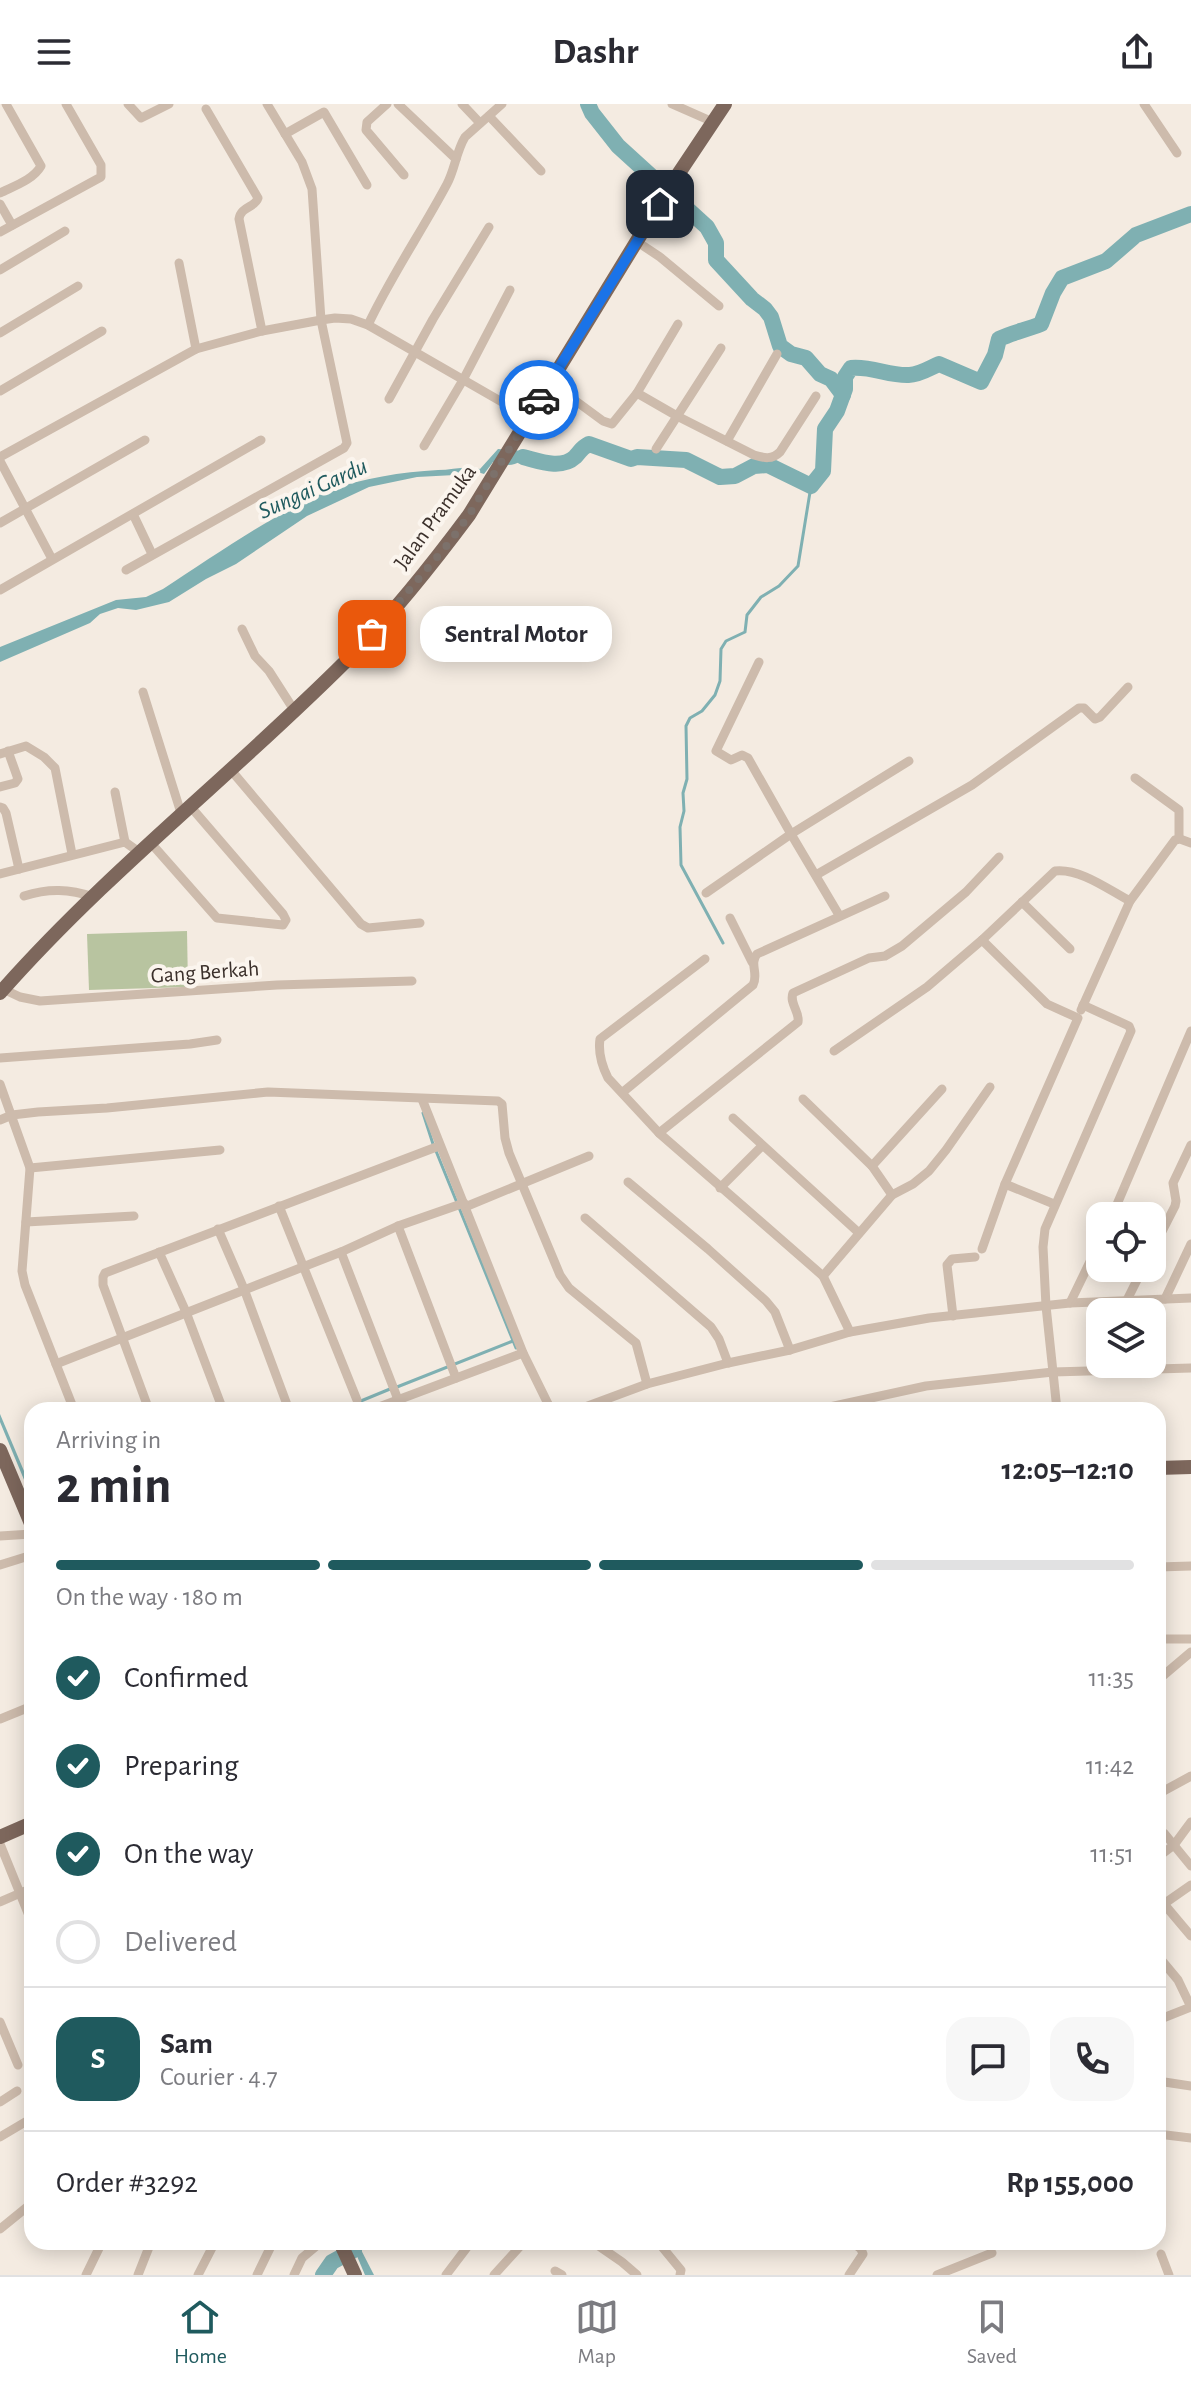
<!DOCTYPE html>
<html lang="en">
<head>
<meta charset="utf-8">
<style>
	body { margin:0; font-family:"Alegreya Sans",sans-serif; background:#f7f7f7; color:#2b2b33; height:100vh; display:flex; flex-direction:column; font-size:30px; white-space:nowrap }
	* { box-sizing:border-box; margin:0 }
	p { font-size:26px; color:#7c7c81 }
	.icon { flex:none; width:44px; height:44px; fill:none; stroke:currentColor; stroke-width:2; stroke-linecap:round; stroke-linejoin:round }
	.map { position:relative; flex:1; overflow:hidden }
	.drawer { position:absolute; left:24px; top:1298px; width:1142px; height:848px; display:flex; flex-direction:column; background:#fff; border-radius:24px; box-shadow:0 4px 20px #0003 }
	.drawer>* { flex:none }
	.buttons { position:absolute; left:1086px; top:1098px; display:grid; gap:16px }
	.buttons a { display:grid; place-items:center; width:80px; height:80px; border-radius:16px; background:#fff; box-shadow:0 4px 20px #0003; font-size:40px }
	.pin { position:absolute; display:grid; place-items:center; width:68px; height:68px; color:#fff; margin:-34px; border-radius:16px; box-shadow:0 4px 12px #0006 }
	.courier { position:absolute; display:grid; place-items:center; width:80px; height:80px; margin:-40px; border:6px solid #1a73e8; border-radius:50%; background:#fff; color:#222; box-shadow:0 2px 10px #0007 }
	.bubble { position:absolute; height:56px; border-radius:24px; background:#fff; box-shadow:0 4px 20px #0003; font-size:26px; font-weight:700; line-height:56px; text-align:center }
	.headline em { font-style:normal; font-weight:700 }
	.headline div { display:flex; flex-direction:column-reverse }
	.headline { display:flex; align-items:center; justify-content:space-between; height:136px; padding:0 32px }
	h1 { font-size:52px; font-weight:700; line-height:60px }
	.bar { display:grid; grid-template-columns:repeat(4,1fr); gap:12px 8px; align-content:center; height:96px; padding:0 32px }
	.bar i { height:10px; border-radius:6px; background:#e1e1e2 }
	.bar .selected { background:#1f5a5e }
	.bar p { grid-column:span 4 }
	.line { display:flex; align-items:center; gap:20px; padding:0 32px; border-top:2px solid #e1e1e2 }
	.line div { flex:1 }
	.round { display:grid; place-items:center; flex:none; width:84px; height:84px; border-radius:24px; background:#f7f7f7 }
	ol { padding:0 32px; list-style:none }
	li { display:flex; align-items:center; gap:24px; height:88px }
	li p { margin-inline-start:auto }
	li .icon { padding:8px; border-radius:50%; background:#1f5a5e; color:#fff; stroke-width:4 }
	li:last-child { color:#7c7c81 }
	li i { width:44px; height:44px; border:4px solid #e1e1e2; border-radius:50% }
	header { display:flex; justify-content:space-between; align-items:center; height:104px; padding:0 32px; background:#fff; font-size:36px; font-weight:700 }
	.menu { display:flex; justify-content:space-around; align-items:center; height:112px; border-top:2px solid #e1e1e2; background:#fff; font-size:22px; color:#7c7c81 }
	.menu a { display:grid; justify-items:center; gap:4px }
	.menu .selected { color:#1f5a5e }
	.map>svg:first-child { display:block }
	.green { fill:#b8c4a0 }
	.water { fill:#7fb0b2 }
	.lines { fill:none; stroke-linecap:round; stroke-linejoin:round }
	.stream { stroke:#7fb0b2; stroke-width:3 }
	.river { stroke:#7fb0b2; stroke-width:16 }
	.minor { stroke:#cdbbac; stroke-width:9 }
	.primary { stroke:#7d675c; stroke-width:14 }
	.done { stroke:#7c716b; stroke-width:8; stroke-dasharray:0 14.4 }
	.route { stroke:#1a73e8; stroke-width:10 }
	.labels { text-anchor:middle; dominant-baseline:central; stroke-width:8; stroke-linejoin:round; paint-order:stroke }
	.street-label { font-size:22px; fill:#3b302b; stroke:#fbf5ee }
	.water-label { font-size:24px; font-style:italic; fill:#1f5a5e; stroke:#fbf5ee }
</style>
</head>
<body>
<header><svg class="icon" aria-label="menu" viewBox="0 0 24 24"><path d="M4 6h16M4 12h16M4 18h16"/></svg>Dashr<svg class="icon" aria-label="share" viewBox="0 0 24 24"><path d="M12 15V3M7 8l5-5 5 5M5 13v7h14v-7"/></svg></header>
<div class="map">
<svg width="1191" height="2171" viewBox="0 0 1191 2171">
	<rect width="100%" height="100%" fill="#f4ebe1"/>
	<!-- green -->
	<polygon class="green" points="187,827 188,883 89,886 87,830"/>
	<!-- water -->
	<g class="water">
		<path d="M 498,345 L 523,347 L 544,354 L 542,363 L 521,357 C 512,363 504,361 493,358 L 484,370 L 471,366 L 455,371 L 417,373 L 369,383 L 307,412 L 236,460 L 206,475 L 169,498 L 136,506 L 118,504 L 100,510 L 90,519 L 0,558 L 0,543 L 116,496 L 146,493 L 163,485 C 214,452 273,410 328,387 C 362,374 402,368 438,366 C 452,366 467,361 480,365 Z"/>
		<polygon points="0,1310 32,1386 32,1395 0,1318"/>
		<polygon points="351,2138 357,2138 374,2171 365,2171"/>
	</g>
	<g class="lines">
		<!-- stream -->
		<g class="stream">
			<polyline points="723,839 681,761 680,723 684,707 683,689 687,675 686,622 690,614 702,607 715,591 720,577 721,545 726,537 745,528 747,511 761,493 779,482 798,462 811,382"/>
			<polyline points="423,1009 433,1040"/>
			<polyline points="436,1047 516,1244"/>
			<polyline points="397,1283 513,1237"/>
			<polyline points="339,1306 390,1285"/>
		</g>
		<!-- river -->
		<g class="river">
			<polyline points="588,0 592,9 618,42 707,123 716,139 716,156 752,195 765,205 771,213 780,242 791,250 806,254 820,270 831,275 843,291"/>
			<path d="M 523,353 C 539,357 561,366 575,353 C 581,347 581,344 589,340 L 631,355 L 637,353 L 686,356 L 720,373 L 735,372 L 754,362 L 768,361 L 811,382 L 823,367 L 825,325 L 837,307 L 845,285 L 845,273 L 851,264 C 872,262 889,272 909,271 C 919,271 930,264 939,260 L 981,278 L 995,251 L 999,235 C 1013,228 1027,226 1041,220 L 1053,189 L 1062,174 L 1106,157 L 1136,131 L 1191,110"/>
			<polyline points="323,2171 332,2158 354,2146 353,2138"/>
		</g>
		<!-- minor -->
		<g class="minor">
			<polyline points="128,0 141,14 169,0"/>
			<polyline points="387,0 367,18 366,26 404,71"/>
			<polyline points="398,0 456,55"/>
			<polyline points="462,0 480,19"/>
			<polyline points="672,0 713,18"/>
			<polyline points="1144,0 1177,49"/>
			<path d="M 206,5 L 258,94 C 255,104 241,102 239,115 L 262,227"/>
			<polyline points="489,12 541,67"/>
			<polyline points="285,30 324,8 367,81"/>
			<path d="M 0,89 C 14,82 33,76 41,62 L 6,0"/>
			<polyline points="0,100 12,121"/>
			<polyline points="0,128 101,73 101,61 66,0"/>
			<polyline points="636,137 660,153 719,202"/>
			<polyline points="179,159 196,245"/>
			<polyline points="0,166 65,127"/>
			<path d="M 368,221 C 391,172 422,127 447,80 C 455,65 456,48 465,33 L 502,0"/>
			<polyline points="0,229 78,182"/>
			<polyline points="550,278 603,317 612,320 637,289 678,220"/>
			<polyline points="0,287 102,227"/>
			<path d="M 637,289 L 677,312 L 754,351 C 764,354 772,356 780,348 L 816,292"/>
			<polyline points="389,295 433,215 489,123"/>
			<polyline points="727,337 777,250"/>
			<polyline points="424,342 463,276 510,186"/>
			<polyline points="656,345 721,244"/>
			<polyline points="0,353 196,245 262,227 321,216 335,214 351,215 368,221 528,313"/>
			<polyline points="0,357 52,455"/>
			<polyline points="133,410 152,450"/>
			<polyline points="0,419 145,336"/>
			<polyline points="126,466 344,344 347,339 321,216 312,85 302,58 267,0"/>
			<polyline points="0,486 261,336"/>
			<polyline points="242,525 255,552 269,567 294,606"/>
			<polyline points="143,588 181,709"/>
			<polyline points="0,650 26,642 44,653 55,664 72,750"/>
			<polyline points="230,665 361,820 368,824 420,819"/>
			<polyline points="1135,674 1179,706 1179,734"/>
			<polyline points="0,683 15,679 18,675 8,647"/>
			<polyline points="115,688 125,738"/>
			<polyline points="0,703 3,704 6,709 19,765"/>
			<polyline points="150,738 217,814 283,821 286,816 283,810 190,702"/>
			<polyline points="0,770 125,738 139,748"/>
			<polyline points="816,771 972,681 1079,604 1084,604 1095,615 1100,613 1128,583"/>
			<polyline points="706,789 791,730 748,654 742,651 731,656 716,647 759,558"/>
			<path d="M 24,792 C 49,784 69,785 94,793"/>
			<polyline points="1022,798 1070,845"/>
			<polyline points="839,811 791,730 909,657"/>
			<polyline points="730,814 752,858"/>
			<path d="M 982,836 L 1055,767 C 1080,764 1109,786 1130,797"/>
			<path d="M 705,855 L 600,935 C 598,948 602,962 608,974 L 659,1029 L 823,1172 L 850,1228"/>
			<polyline points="3,885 20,893 40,897 277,881 412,877"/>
			<polyline points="1081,906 1130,797 1175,736 1180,735 1191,739"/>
			<polyline points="834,947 927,883 982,836 1047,900 1078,914 1005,1080 1054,1100"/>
			<polyline points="0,954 190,940 217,936"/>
			<polyline points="0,980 30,1064 22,1167 25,1181 74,1306"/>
			<path d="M 623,988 L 753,881 C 759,870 749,860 757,850 L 885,792"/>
			<polyline points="422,995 523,1249 551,1306"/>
			<polyline points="803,995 872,1062 892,1091"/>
			<polyline points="733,1014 859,1129"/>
			<polyline points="0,1016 12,1011 38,1008 107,1004 268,988 498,997 502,1000 505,1034 509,1049 560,1171 569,1184 636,1239 647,1280"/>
			<path d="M 659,1029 L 798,918 C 800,908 789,899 793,889 L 869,854 L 885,852 L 902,842 L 966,788 L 999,753"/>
			<polyline points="872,1062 942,985"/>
			<polyline points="30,1064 220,1046"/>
			<polyline points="628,1078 708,1145 766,1197 775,1208 790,1246"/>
			<polyline points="720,1084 762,1042"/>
			<polyline points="279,1102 357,1296"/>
			<polyline points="465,1103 589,1052"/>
			<polyline points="1112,1112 1191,927"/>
			<polyline points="585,1114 711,1223 719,1235 728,1259"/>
			<polyline points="26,1118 134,1112"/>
			<polyline points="398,1122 456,1274"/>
			<polyline points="218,1125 244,1185 289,1306"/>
			<polyline points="982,1145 1005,1080"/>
			<polyline points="1152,1147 1175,1102 1176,1097 1173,1079 1191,1041"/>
			<polyline points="159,1148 186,1208 223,1306"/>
			<polyline points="341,1148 402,1306"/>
			<polyline points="823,1172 892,1091 913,1080 929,1067 946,1046 990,983"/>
			<polyline points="1165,1195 1191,1140"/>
			<polyline points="1127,1196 1143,1164"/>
			<polyline points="1070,1199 1100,1137"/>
			<polyline points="953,1212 947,1161 952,1155 975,1153"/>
			<polyline points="56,1260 341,1148 398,1122 464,1099"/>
			<polyline points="149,1306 103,1181 103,1173 105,1169 439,1042"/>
			<polyline points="371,1306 523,1249"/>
			<polyline points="577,1306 647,1280 728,1259 790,1246 850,1228 929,1214 1070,1199 1191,1194"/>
			<polyline points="816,1306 926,1282 1053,1268 1191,1264"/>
			<polyline points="1057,1306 1046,1202 1043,1143 1045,1125 1131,927 1129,922 1083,901"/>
			<polyline points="0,1432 32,1430"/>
			<polyline points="0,1461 32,1451"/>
			<polyline points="1158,1463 1191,1462"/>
			<polyline points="1158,1535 1191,1535"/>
			<polyline points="1158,1576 1191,1548"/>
			<polyline points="0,1615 32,1602"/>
			<polyline points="1158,1690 1191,1672"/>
			<polyline points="1158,1729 1164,1729 1191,1762"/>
			<polyline points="0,1740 32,1819"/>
			<polyline points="1158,1753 1174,1741 1191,1718"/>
			<polyline points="0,1798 32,1784"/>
			<polyline points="1164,1800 1191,1832"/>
			<polyline points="1158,1804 1191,1781"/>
			<polyline points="1158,1852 1178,1876 1191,1903 1158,1916"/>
			<polyline points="0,1918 18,1961"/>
			<polyline points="1158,1977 1191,1982"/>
			<polyline points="0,1998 17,1987"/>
			<polyline points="1158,2030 1191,2034"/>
			<polyline points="0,2033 32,2014"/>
			<polyline points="0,2125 32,2099"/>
			<polyline points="593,2138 622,2158 637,2171"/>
			<polyline points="658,2138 681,2166 680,2171"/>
			<polyline points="1161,2150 1169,2171"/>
			<polyline points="555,2167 562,2171"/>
			<polyline points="86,2171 102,2138"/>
			<polyline points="138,2171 151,2138"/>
			<polyline points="198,2171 215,2138"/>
			<polyline points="257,2171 273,2138"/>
			<polyline points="294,2171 302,2154 321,2138"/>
			<polyline points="446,2171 471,2138"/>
			<polyline points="494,2171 524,2138"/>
			<polyline points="849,2171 863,2150 861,2145 852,2138"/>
			<polyline points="937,2171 992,2149"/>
		</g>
		<!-- primary -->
		<g class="primary">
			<path d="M 0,889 C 109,765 241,664 356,547 C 397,505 434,458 469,411 L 673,78 L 725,0"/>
			<polyline points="0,1346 32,1422"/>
			<polyline points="1158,1364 1191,1363"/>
			<polyline points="0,1733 32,1719"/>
			<polyline points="340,2138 355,2171"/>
		</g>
	</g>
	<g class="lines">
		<!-- done -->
		<polyline class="done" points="372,530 449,439 469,411 539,296"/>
		<!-- route -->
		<polyline class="route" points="539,296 660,100"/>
	</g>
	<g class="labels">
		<!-- street labels -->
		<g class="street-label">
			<text transform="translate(435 413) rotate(-54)">Jalan Pramuka</text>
			<text transform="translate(205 868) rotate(-4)">Gang Berkah</text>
		</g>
		<!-- water labels -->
		<g class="water-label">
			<text transform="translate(313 385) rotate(-24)">Sungai Gardu</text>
		</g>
	</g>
</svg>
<div class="buttons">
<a><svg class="icon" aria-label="locate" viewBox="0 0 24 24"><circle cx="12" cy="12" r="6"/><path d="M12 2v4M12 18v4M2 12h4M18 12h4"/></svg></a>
<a><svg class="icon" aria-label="layers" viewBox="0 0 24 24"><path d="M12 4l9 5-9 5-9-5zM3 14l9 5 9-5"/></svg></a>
</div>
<div class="pin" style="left:372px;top:530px;background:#ea580c"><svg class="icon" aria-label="bag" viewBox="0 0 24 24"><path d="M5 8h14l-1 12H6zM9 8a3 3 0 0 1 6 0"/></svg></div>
<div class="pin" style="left:660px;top:100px;background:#1f2937"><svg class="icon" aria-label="home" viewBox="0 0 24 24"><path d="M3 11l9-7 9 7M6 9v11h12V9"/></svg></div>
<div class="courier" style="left:539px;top:296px"><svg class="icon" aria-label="car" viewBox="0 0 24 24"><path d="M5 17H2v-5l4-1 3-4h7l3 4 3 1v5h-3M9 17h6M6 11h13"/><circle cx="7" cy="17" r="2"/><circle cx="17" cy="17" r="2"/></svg></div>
<div class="bubble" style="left:420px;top:502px;width:192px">Sentral Motor</div>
<section class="drawer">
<div class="headline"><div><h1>2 min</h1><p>Arriving in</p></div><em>12:05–12:10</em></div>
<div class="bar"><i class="selected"></i><i class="selected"></i><i class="selected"></i><i></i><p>On the way · 180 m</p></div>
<ol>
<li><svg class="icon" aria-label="check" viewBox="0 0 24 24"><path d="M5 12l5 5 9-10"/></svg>Confirmed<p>11:35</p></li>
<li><svg class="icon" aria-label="check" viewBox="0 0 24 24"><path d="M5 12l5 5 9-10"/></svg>Preparing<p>11:42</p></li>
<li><svg class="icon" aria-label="check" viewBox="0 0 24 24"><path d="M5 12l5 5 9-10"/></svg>On the way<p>11:51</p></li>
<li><i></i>Delivered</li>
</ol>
<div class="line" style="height:144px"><b class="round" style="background:#1f5a5e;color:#fff">S</b><div><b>Sam</b><p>Courier · 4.7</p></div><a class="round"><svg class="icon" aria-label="chat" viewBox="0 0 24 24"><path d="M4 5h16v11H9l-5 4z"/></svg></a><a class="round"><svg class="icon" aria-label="phone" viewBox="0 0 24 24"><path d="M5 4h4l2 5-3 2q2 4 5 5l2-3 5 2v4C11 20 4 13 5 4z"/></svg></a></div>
<div class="line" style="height:104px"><div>Order #3292</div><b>Rp 155,000</b></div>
</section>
</div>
<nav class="menu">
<a class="selected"><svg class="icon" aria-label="home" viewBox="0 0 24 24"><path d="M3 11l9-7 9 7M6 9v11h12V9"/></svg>Home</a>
<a><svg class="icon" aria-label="map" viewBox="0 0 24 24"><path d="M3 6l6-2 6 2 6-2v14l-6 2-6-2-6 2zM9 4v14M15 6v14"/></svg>Map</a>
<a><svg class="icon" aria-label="saved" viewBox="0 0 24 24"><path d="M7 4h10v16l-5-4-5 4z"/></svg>Saved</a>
</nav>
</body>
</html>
